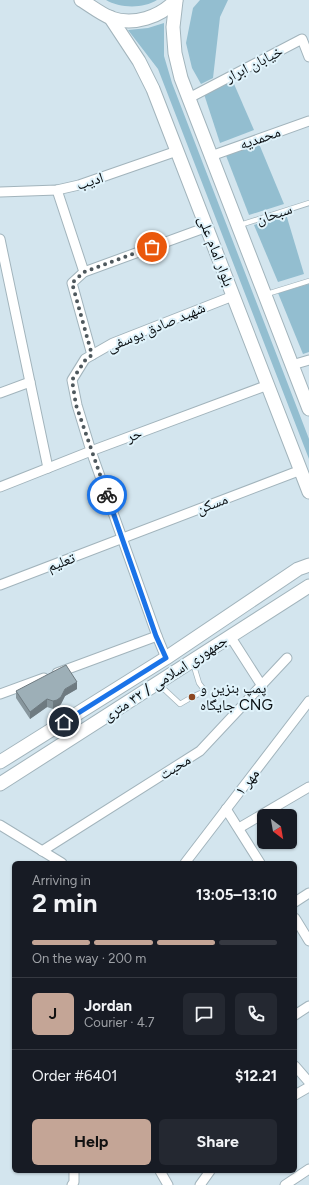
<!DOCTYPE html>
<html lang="en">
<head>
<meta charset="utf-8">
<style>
	body { margin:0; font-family:Figtree,"Noto Naskh Arabic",sans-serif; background:#242831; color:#f1f3f6; height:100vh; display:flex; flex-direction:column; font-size:15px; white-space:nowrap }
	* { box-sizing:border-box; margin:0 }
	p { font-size:13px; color:#9ea1a6 }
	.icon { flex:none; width:22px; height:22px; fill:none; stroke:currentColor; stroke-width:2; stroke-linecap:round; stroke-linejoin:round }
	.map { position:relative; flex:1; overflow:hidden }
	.details { position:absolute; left:12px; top:861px; width:285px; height:312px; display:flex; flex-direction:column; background:#171b24; border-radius:6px; box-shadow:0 1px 3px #0004 }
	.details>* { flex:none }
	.needle { width:26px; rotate:149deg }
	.fabs { position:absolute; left:257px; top:809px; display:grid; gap:8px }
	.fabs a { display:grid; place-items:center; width:40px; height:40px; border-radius:6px; background:#171b24; box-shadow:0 1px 3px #0004; font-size:20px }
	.pin { position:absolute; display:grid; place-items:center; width:34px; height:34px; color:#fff; margin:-17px; border:2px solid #fff; border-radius:50%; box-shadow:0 1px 4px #0007 }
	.courier { position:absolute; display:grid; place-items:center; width:40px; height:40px; margin:-20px; border:3px solid #1a73e8; border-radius:50%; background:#fff; color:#222; box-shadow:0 1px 5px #0007 }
	.overview em { font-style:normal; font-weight:700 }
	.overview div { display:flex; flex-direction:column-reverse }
	.overview { display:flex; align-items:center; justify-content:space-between; height:68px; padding:0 20px }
	h1 { font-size:26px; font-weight:700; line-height:30px }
	.bar { display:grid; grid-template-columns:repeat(4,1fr); gap:6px 4px; align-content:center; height:48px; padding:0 20px }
	.bar i { height:5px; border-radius:3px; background:#363941 }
	.bar .current { background:#c4a596 }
	.bar p { grid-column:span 4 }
	.line { display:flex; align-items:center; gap:10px; padding:0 20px; border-top:1px solid #363941 }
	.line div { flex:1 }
	.round { display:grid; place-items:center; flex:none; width:42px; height:42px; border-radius:6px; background:#242831 }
	.action { display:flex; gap:8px; margin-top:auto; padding:8px 20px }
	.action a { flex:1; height:46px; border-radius:6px; background:#c4a596; color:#111; font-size:16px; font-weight:700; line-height:46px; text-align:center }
	.action a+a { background:#242831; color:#f1f3f6 }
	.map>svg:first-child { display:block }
	.green { fill:#93bed0 }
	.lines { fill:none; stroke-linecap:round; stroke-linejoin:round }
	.lane-casing { stroke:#a2b4bc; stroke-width:6 }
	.street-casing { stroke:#a2b4bc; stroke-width:11 }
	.secondary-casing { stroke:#a2b4bc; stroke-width:15 }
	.lane { stroke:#fff; stroke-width:4.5 }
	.street { stroke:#fff; stroke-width:9 }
	.secondary { stroke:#fff; stroke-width:13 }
	.wall { fill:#87969d }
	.shaded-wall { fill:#6e7a80 }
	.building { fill:#9dafb7; stroke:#6e7a80 }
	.done { stroke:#4e585d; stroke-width:4; stroke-dasharray:0 7.2 }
	.route { stroke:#1a73e8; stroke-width:5 }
	.poi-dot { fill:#8c4620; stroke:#e0f3fb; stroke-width:1.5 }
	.labels { text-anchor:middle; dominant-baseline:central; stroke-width:4; stroke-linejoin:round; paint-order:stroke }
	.street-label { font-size:15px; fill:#070c0f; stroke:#e0f3fb }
	.poi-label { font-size:15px; fill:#070c0f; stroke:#e0f3fb; text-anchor:start }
</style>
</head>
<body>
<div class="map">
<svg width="309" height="1185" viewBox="0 0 309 1185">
	<rect width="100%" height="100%" fill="#d3e5ee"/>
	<!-- green -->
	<g class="green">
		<path d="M 106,0 L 157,0 C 143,9 119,8 106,0 Z"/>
		<polygon points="200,0 228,0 220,17 213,78 201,84 192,68 186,43 193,8"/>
		<polygon points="164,23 164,56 172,83 309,439 309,459 158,69 128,30 148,28"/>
		<polygon points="231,77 254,130 220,143 204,94"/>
		<polygon points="257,139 284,204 249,215 225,153"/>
		<polygon points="286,214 304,274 278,282 254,225"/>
		<polygon points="309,284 309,352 303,354 278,293"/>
	</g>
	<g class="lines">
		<defs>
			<g id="lane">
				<polyline points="240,225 309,203"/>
				<polyline points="267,294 309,281"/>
				<polyline points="155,688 165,690 180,704 192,697 205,691 199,683 193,663"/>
			</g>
			<g id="street">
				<polyline points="189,98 302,39 309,57"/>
				<polyline points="211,156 309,121"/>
				<polyline points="57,190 84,272"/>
				<polyline points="0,192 57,190 79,185 177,151"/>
				<polyline points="0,239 48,468"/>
				<polyline points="92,355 72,283 84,272 207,227"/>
				<polyline points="292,365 309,360"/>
				<polyline points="0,393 30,382"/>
				<polyline points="0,487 91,451 268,385"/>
				<polyline points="0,585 301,470"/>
				<polyline points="230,636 262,686"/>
				<polyline points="166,658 157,636 91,451 77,405 72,380 85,359 113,343 233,296"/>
				<polyline points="57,673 157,636"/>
				<polyline points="0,694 44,678"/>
				<polyline points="226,809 260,863"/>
				<polyline points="0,825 62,863"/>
				<polyline points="239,828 309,787"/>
				<polyline points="42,851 200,751 287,658"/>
				<polyline points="185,863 309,701"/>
				<polyline points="295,902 309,893"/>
				<polyline points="295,918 309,941"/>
				<polyline points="295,1015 309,1006"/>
				<polyline points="295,1066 309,1082"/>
				<polyline points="295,1095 309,1087"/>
				<polyline points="160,1171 168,1185"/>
				<polyline points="72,1185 74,1182 74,1171"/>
				<polyline points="200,1185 210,1171"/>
				<polyline points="285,1185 309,1169"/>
			</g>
			<g id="secondary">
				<path d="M 81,0 C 91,6 101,14 111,18 C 134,26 160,17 176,0"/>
				<polyline points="176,1 173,27 175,53 181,78 309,409"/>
				<polyline points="110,17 139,61 153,89 309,492"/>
				<polyline points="0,762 166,658 298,569 309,565"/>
				<polyline points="0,784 309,586"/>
			</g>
		</defs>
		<!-- lane casing -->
		<use href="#lane" class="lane-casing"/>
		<!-- street casing -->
		<use href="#street" class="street-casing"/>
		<!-- secondary casing -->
		<use href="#secondary" class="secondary-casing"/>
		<!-- lane -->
		<use href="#lane" class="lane"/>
		<!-- street -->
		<use href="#street" class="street"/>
		<!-- secondary -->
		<use href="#secondary" class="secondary"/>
	</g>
	<!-- wall -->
	<polygon class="wall" points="77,689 65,696 61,704 57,708 53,709 47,707 30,719 16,698 16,691"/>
	<!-- shaded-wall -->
	<g class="shaded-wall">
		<polygon points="77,682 77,689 65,696 61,704 57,708 53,709 53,701 65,689"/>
		<polygon points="47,699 47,707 30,719 30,712"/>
	</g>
	<!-- building -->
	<polygon class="building" points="66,665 77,682 65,689 61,697 57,700 53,701 47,699 30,712 16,691"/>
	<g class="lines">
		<!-- done -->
		<polyline class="done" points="107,495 76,405 72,380 86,359 92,355 72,283 84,272 152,247"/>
		<!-- route -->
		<polyline class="route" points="64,722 166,658 156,636 107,495"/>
	</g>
	<!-- markers -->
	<circle class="poi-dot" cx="192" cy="697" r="4"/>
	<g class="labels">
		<!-- street labels -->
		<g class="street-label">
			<text transform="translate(254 64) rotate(-27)">خیابان ابرار</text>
			<text transform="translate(260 138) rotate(-19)">محمدیه</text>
			<text transform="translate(90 181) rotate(-18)">ادیب</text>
			<text transform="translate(274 214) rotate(-18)">سبحان</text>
			<text transform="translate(216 251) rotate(69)">بلوار امام علی</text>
			<text transform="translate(156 327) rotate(-23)">شهید صادق یوسفی</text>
			<text transform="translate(134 435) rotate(-20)">حر</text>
			<text transform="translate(212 504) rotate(-21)">مسکن</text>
			<text transform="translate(61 562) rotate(-21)">تعلیم</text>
			<text transform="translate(165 678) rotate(-33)">جمهوری اسلامی / ۳۲ متری</text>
			<text transform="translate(175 767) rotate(-32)">محبت</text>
			<text transform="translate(247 782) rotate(-52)">مهر ۱</text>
		</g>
		<!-- poi labels -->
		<g class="poi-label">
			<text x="200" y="688">پمپ بنزین و<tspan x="200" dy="17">جایگاه CNG</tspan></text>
		</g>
	</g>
</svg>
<div class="fabs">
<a><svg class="needle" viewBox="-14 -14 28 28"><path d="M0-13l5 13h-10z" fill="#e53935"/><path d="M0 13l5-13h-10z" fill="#9ea1a6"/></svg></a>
</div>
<div class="pin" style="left:152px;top:247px;background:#ea580c"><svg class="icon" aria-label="bag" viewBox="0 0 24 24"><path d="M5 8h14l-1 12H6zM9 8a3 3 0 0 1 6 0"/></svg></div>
<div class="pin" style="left:64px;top:722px;background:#1f2937"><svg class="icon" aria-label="home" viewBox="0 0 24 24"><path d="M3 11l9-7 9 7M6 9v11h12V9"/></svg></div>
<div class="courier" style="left:107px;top:495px"><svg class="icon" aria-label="bike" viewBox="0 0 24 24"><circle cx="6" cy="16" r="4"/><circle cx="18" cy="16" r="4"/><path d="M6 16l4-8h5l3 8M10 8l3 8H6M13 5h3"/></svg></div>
<section class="details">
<div class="overview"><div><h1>2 min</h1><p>Arriving in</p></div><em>13:05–13:10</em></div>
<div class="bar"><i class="current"></i><i class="current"></i><i class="current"></i><i></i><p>On the way · 200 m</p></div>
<div class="line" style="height:72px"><b class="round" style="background:#c4a596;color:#111">J</b><div><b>Jordan</b><p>Courier · 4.7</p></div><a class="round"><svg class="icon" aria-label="chat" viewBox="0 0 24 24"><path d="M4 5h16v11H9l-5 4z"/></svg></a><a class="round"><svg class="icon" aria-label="phone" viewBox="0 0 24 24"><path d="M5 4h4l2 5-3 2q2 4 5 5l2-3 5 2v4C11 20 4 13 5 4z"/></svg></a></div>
<div class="line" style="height:52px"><div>Order #6401</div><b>$12.21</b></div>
<div class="action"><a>Help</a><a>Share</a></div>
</section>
</div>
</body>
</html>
